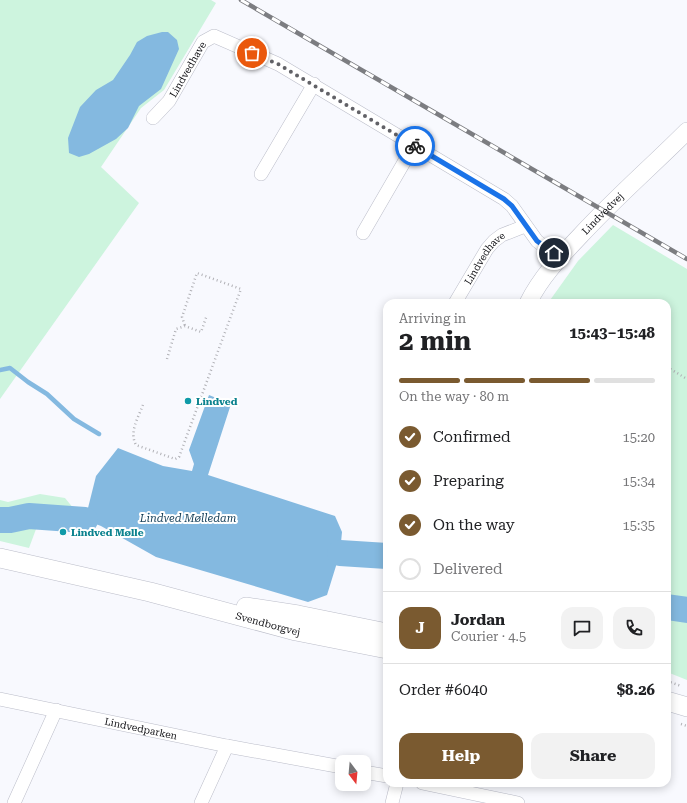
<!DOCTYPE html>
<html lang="en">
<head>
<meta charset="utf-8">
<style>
	body { margin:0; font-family:"Roboto Serif",serif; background:#f2f2f2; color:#202124; height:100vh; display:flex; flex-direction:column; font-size:15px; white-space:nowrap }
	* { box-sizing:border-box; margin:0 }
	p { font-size:13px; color:#757577 }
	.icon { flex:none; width:22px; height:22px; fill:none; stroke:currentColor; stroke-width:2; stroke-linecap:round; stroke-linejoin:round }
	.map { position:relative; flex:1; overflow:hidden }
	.drawer { position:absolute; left:383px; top:299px; width:288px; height:488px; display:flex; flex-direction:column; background:#fff; border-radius:12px; box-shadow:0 2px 10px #0003 }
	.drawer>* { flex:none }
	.needle { width:26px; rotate:164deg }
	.fabs { position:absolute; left:335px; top:755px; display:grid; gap:8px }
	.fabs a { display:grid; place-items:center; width:36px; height:36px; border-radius:8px; background:#fff; box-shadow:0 2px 10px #0003; font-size:20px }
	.pin { position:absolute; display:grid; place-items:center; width:34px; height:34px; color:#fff; margin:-17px; border:2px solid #fff; border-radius:50%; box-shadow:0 1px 4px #0007 }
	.courier { position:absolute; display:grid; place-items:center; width:40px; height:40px; margin:-20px; border:3px solid #1a73e8; border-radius:50%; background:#fff; color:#222; box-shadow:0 1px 5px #0007 }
	.headline em { font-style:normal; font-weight:700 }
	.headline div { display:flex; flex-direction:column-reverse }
	.headline { display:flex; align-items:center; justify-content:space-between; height:68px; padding:0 16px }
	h1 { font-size:26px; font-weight:700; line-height:30px }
	.bar { display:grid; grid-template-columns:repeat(4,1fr); gap:6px 4px; align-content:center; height:48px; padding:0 16px }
	.bar i { height:5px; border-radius:3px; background:#e0e0e0 }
	.bar .active { background:#7a5a30 }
	.bar p { grid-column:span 4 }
	.line { display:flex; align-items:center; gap:10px; padding:0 16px; border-top:1px solid #e0e0e0 }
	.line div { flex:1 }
	.round { display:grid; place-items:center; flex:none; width:42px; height:42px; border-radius:12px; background:#f2f2f2 }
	ol { padding:0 16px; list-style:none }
	li { display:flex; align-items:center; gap:12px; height:44px }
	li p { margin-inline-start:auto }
	li .icon { padding:4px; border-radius:50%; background:#7a5a30; color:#fff; stroke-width:4 }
	li:last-child { color:#757577 }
	li i { width:22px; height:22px; border:2px solid #e0e0e0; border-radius:50% }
	.action { display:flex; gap:8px; margin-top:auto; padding:8px 16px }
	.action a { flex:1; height:46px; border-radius:12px; background:#7a5a30; color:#fff; font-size:16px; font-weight:700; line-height:46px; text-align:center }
	.action a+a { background:#f2f2f2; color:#202124 }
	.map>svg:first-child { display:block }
	.green { fill:#cdf4de }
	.water { fill:#84b9e0 }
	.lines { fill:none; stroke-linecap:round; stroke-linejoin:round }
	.stream { stroke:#84b9e0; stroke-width:4.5 }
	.river { stroke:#84b9e0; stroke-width:26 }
	.minor-casing { stroke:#bbbdc9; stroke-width:14 }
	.tertiary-casing { stroke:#bbbdc9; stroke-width:18 }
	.secondary-casing { stroke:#bbbdc9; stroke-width:20 }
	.path { stroke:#b1b1b6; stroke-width:2.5; stroke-dasharray:1 3; stroke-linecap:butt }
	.minor { stroke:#fff; stroke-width:13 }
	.tertiary { stroke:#fff; stroke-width:17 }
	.secondary { stroke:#fff; stroke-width:19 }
	.rail-casing { stroke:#7c7d81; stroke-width:4.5 }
	.rail { stroke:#fff; stroke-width:3; stroke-dasharray:9; stroke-linecap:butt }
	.done { stroke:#626267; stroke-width:4; stroke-dasharray:0 7.2 }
	.route { stroke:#1a73e8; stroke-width:5 }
	.culture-dot { fill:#0f9aa8; stroke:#fff; stroke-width:1.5 }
	.labels { text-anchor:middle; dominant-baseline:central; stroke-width:4; stroke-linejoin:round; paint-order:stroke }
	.street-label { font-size:10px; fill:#111115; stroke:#fff }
	.culture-label { font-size:10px; font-weight:bold; fill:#0d838f; stroke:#fff; text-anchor:start }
	.water-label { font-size:11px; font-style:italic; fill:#133d57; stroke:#fff }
</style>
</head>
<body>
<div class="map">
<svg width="687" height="803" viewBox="0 0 687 803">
	<rect width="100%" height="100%" fill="#f8f9fe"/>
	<!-- green -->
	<g class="green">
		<polygon points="0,0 211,0 216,3 164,90 141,108 101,167 139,203 0,399"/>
		<polygon points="613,225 687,269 687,680 667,672 667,303 548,303 578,261"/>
		<polygon points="40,494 65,498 74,509 70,517 42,513 29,548 0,541 0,500 8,502"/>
	</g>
	<!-- water -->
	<g class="water">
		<polygon points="162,32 168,32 177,40 179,49 161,89 139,106 128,128 116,139 89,154 79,157 69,153 68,138 80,107 96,90 113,80 130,55 137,42 147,36"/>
		<polygon points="209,395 231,404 208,475 335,516 342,532 340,553 327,595 308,602 156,557 101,526 85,520 96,476 118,448 163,466 192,471 194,464 189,450"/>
	</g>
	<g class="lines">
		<!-- stream -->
		<polyline class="stream" points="0,370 10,368 28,382 47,394 74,419 99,434"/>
		<!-- river -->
		<g class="river">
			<polyline points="0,520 10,520 29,516 85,520"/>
			<polyline points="340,553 387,556"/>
			<polyline points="667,607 687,610"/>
		</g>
		<defs>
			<g id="minor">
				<path id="s1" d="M 153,118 L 169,101 L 203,42 L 214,36 L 278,64 L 504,199 L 512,206 L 537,241 L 559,258"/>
				<polyline points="261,174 314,84"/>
				<polyline points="363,233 414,145"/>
				<path id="s2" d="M 455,303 L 487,249 L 494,241 L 502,235 L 525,226"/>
				<path id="s3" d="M 0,699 L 227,746 L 342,767"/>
				<polyline points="364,772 387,776"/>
				<polyline points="422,783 518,803"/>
				<polyline points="14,803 56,710"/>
				<polyline points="201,803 227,746"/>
				<polyline points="392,803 397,783"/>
			</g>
			<g id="tertiary">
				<path id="s4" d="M 528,303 C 541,277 560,257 580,236 C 614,199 652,166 687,131"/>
			</g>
			<g id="secondary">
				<path id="s5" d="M 0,558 L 150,592 L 296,631 L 387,649"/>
				<polyline points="246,607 298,615 387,633"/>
				<polyline points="667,701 687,707"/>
			</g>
		</defs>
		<!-- minor casing -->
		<use href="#minor" class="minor-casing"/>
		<!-- tertiary casing -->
		<use href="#tertiary" class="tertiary-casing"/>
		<!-- secondary casing -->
		<use href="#secondary" class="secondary-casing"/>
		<!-- path -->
		<g class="path">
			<polyline points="167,359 176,329 185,326 201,332 207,315"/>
			<polyline points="667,367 687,379"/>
			<path d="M 143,405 C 138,418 129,432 136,445 L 175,459 L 179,457 L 241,289 L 197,273 L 182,317 L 185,326"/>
			<polyline points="667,681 681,686"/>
			<polyline points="681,724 687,726"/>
		</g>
		<!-- minor -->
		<use href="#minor" class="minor"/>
		<!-- tertiary -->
		<use href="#tertiary" class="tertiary"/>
		<!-- secondary -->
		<use href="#secondary" class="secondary"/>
		<defs>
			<polyline id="rail" points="241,0 687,259"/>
		</defs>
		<!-- rail casing -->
		<use href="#rail" class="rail-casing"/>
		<!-- rail -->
		<use href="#rail" class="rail"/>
	</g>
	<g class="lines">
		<!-- done -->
		<polyline class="done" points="252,53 278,64 415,146"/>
		<!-- route -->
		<polyline class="route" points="415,146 504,199 512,206 537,241 554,253"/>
	</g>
	<!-- markers -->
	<g class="culture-dot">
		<circle cx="188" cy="401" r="4"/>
		<circle cx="63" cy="532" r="4"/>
	</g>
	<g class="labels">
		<!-- street labels -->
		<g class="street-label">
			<text stroke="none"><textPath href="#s1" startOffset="60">Lindvedhave</textPath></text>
			<text stroke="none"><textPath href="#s4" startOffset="117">Lindvedvej</textPath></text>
			<text stroke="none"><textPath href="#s2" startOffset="54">Lindvedhave</textPath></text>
			<text stroke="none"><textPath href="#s5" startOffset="276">Svendborgvej</textPath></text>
			<text stroke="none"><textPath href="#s3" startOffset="144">Lindvedparken</textPath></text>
		</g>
		<!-- culture labels -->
		<g class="culture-label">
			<text x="196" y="401">Lindved</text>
			<text x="71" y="532">Lindved Mølle</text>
		</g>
		<!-- water labels -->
		<g class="water-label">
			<text x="188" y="518">Lindved Mølledam</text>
		</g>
	</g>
</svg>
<div class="fabs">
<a><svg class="needle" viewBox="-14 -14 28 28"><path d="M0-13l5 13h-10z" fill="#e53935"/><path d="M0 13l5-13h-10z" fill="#757577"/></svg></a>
</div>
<div class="pin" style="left:252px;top:53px;background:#ea580c"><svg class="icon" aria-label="bag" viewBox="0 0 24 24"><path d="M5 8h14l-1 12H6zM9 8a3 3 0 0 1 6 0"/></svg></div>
<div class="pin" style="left:554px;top:253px;background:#1f2937"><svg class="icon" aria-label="home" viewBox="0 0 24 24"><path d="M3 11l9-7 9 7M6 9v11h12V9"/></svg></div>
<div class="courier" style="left:415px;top:146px"><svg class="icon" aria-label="bike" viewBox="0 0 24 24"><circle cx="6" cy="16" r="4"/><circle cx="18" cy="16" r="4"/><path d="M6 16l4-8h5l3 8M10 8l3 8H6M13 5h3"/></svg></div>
<section class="drawer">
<div class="headline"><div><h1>2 min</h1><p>Arriving in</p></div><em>15:43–15:48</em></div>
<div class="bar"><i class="active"></i><i class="active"></i><i class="active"></i><i></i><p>On the way · 80 m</p></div>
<ol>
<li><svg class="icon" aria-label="check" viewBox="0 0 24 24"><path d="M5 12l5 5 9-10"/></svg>Confirmed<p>15:20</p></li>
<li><svg class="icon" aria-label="check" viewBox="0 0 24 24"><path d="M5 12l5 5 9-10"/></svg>Preparing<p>15:34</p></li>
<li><svg class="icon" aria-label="check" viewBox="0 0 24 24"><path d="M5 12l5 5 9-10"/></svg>On the way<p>15:35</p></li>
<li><i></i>Delivered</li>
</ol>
<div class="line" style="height:72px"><b class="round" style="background:#7a5a30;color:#fff">J</b><div><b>Jordan</b><p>Courier · 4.5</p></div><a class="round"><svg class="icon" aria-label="chat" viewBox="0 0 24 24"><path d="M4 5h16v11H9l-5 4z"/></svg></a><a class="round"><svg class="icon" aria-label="phone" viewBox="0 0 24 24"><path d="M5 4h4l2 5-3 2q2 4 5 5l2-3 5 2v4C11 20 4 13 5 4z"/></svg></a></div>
<div class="line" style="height:52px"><div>Order #6040</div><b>$8.26</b></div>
<div class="action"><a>Help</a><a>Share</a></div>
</section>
</div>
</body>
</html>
